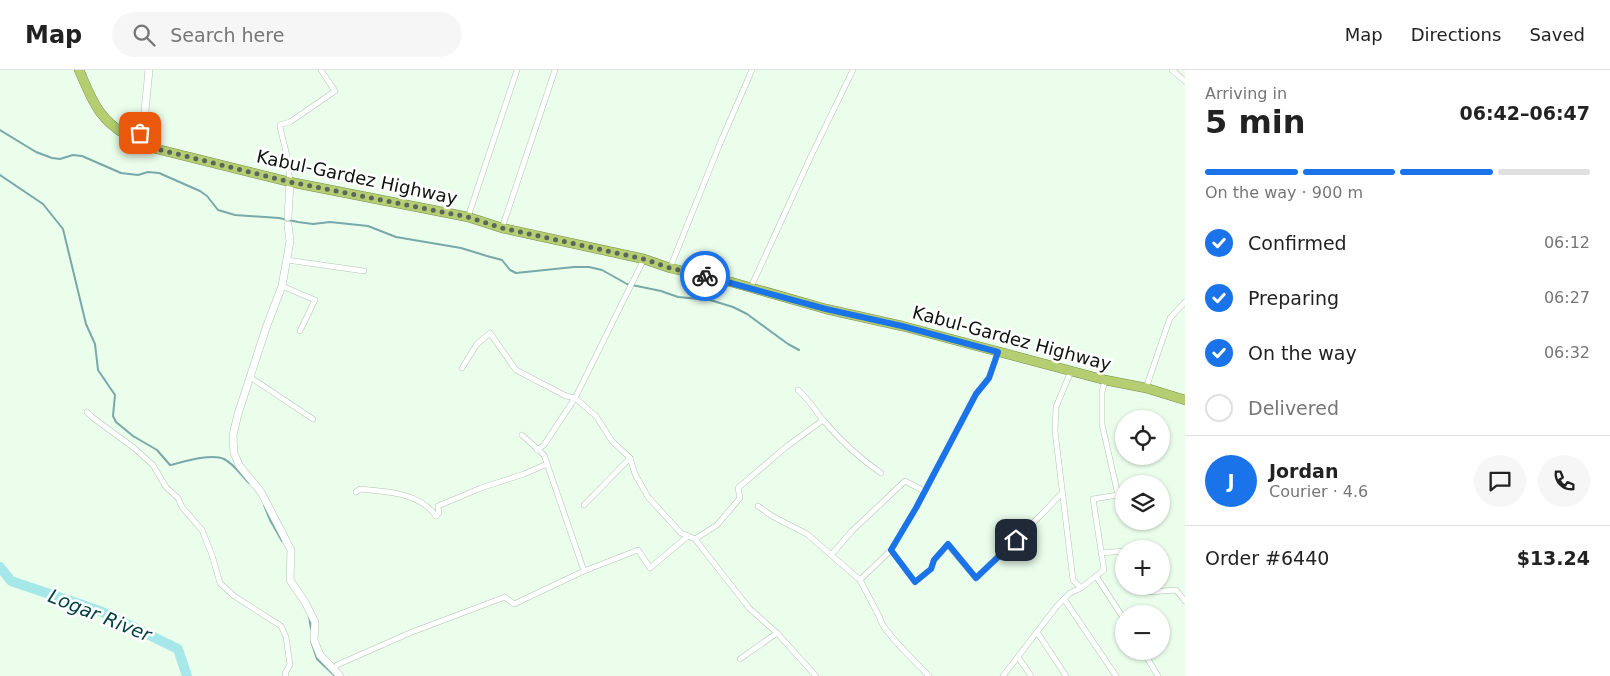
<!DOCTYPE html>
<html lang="en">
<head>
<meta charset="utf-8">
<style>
	body { margin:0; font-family:"DejaVu Sans",sans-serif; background:#f6f6f6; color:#222; height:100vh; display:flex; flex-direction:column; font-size:19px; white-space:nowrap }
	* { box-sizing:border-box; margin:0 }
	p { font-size:16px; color:#767676 }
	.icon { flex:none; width:28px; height:28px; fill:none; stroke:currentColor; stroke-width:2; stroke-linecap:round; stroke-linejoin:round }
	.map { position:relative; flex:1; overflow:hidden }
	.side { display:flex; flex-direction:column; background:#fff; width:425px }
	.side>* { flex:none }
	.fabs { position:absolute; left:1115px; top:340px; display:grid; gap:10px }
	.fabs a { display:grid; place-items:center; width:55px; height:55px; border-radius:50%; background:#fff; box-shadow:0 1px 4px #0004; font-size:25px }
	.pin { position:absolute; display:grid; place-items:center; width:42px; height:42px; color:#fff; margin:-21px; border-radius:10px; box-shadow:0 2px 8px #0006 }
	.courier { position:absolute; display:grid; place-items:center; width:50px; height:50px; margin:-25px; border:4px solid #1a73e8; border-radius:50%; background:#fff; color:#222; box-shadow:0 1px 6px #0007 }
	.headline em { font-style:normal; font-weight:600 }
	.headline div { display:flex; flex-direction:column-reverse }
	.headline { display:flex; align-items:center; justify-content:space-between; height:85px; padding:0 20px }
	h1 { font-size:32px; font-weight:600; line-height:38px }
	.bar { display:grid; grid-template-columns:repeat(4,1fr); gap:8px 5px; align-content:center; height:60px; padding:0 20px }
	.bar i { height:6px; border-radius:4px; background:#e0e0e0 }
	.bar .selected { background:#1a73e8 }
	.bar p { grid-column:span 4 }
	.line { display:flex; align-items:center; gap:12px; padding:0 20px; border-top:1px solid #e0e0e0 }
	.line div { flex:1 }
	.round { display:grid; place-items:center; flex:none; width:52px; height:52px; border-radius:26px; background:#f6f6f6 }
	ol { padding:0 20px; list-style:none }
	li { display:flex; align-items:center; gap:15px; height:55px }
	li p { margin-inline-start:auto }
	li .icon { padding:5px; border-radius:50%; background:#1a73e8; color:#fff; stroke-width:4 }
	li:last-child { color:#767676 }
	li i { width:28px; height:28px; border:2px solid #e0e0e0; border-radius:50% }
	header { display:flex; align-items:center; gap:30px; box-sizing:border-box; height:70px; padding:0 25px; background:#fff; border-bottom:1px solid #e0e0e0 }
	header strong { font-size:24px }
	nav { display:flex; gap:28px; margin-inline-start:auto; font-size:18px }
	.search { width:350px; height:45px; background:#f6f6f6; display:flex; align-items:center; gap:12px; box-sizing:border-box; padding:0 18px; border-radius:28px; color:#767676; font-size:19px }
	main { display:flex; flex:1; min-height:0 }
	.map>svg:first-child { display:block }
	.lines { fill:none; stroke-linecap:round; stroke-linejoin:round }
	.stream { stroke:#78a8a8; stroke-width:2 }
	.river { stroke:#a6e7ea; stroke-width:10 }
	.street-casing { stroke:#aec5b0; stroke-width:6 }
	.secondary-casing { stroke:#aec5b0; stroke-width:8 }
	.highway-casing { stroke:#7a8d4e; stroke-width:10 }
	.street { stroke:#fff; stroke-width:5 }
	.secondary { stroke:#fff; stroke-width:7 }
	.highway { stroke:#b5ce71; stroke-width:9 }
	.done { stroke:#5b675c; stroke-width:5; stroke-dasharray:0 9 }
	.route { stroke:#1a73e8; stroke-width:6 }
	.labels { text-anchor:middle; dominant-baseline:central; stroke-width:5; stroke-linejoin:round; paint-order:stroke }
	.street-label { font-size:18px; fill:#0d150e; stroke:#fff }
	.water-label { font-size:19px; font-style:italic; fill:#003f42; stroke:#fff }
</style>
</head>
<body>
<header>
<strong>Map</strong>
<div class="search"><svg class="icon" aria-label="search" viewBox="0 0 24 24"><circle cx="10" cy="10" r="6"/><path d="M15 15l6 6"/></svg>Search here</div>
<nav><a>Map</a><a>Directions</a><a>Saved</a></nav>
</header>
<main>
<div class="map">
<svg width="1185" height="606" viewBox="0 0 1185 606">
	<rect width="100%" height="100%" fill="#ebfeec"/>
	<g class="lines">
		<!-- stream -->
		<g class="stream">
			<polyline points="0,60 36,82 52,88 60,89 73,85 82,86 121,103 138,105 148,102 159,103 200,121 207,126 218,140 235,145 279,148 298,152 313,154 330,152 368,156 396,167 461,178 487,186 502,190 510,200 516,203 574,197 589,197 602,200 627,214 661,221 678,227 710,230 733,237 747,244 788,274 799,280"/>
			<path d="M 0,105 L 43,134 L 63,159 L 86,254 L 95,274 L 98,300 L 115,325 L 113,346 L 116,352 L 133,366 L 157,380 L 170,395 C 183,392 211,383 224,389 C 234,394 241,405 249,413"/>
			<polyline points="264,435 270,450 282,471"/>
			<polyline points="309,546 311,559"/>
			<polyline points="311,571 317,589 335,606"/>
		</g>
		<!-- river -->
		<polyline class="river" points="0,497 11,511 100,541 178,579 187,606"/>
		<defs>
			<g id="street">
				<polyline points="1172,0 1185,11"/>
				<polyline points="290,112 287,86 280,57 280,55 290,52 335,21 321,0"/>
				<polyline points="468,147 517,0"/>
				<polyline points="502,158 555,0"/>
				<polyline points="287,190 364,201"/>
				<polyline points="670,198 721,71 752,0"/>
				<polyline points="282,216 315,230 300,261"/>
				<polyline points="751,217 812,84 853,0"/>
				<polyline points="462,298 477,274 490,263 516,300 566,326 575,328 596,346 612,371 630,388 635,404 648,427 681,463 695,469 749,538 777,563 816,606"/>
				<polyline points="1071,301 1056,337 1055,361 1073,510 1081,518"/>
				<polyline points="250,307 313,349"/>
				<polyline points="1146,318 1170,248 1185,232"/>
				<path d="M 798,320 C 809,329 814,339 823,350 C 840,370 859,388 881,403"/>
				<polyline points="87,342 92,347 134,378 153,395 166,417 178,428 182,437 202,460 212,485 220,513 234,526 281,556 286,567 290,595 285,603 286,606"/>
				<polyline points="522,365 544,385 584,501"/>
				<polyline points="537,380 544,375 575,328 644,189"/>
				<path d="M 356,422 L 360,419 C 386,421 420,423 436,446 L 439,443 L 438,436 L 481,418 L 524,404 L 547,394"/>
				<polyline points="584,435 630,388"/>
				<path d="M 758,436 L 772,446 L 807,464 L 860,510 L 880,548 C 881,560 919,595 929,606"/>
				<polyline points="695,469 717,455 740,428 738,418 786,377 823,350"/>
				<polyline points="1139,479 1145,479"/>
				<polyline points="891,480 915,512 931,499 934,490 948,475 976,508 1042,444 1062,423"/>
				<polyline points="1101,483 1124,481"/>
				<polyline points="832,484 852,461 905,411 924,421"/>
				<polyline points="1096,506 1124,549"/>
				<polyline points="860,510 891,480 916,438 976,324 989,308 998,282"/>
				<polyline points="1149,516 1149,522 1176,520 1185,531"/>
				<polyline points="1064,529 1116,606"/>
				<polyline points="1037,562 1066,606"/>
				<polyline points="1143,581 1158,606"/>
				<polyline points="1018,587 1031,606"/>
				<polyline points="740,589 777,563"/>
				<polyline points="334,600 337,595 412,562 505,527 514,534 584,501 638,480 650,498 688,466"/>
				<polyline points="1003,606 1057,536 1070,523 1081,518 1104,500 1093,429 1118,425 1102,354 1102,322 1105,310"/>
			</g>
			<g id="secondary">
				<polyline points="136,72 144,51 149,0"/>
				<polyline points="288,147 290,112"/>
				<polyline points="288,155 290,171 282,216 266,258 238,344 233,365 234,383 239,395 261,422 291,480 290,510 305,532 315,552 314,570 320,585 340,606"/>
			</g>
			<path id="highway" d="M 79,0 C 85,13 91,30 100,42 C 114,61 135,71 157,79 L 290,112 L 468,147 L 502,158 L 644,189 L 670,198 L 731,212 L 826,239 L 902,256 L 1105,310 L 1146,318 L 1185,330"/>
		</defs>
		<!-- street casing -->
		<use href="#street" class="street-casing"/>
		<!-- secondary casing -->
		<use href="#secondary" class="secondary-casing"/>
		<!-- highway casing -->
		<use href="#highway" class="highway-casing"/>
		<!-- street -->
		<use href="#street" class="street"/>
		<!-- secondary -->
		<use href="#secondary" class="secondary"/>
		<!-- highway -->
		<use href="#highway" class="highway"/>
	</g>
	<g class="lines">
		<!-- done -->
		<polyline class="done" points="140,63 136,72 157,79 290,112 468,147 502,158 644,189 670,198 705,206"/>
		<!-- route -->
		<polyline class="route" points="705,206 826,239 902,256 998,282 989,308 976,324 916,438 891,480 915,512 931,499 934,490 948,474 976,508 1016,470"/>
	</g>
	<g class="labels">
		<!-- street labels -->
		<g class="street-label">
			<text transform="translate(357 107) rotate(12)">Kabul-Gardez Highway</text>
			<text transform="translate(1012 268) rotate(15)">Kabul-Gardez Highway</text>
		</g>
		<!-- water labels -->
		<g class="water-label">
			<text transform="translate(100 545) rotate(22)">Logar River</text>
		</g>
	</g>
</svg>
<div class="fabs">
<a><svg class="icon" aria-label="locate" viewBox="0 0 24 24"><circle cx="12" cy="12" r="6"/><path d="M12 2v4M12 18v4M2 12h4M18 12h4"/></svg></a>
<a><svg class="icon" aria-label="layers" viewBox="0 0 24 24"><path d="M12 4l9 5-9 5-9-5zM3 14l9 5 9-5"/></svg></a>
<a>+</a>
<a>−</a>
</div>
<div class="pin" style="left:140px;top:63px;background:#ea580c"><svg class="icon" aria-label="bag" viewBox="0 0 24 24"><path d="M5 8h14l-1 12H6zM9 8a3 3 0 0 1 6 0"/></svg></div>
<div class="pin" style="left:1016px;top:470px;background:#1f2937"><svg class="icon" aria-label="home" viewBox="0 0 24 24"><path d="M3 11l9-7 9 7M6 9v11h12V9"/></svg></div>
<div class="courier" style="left:705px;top:206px"><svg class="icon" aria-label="bike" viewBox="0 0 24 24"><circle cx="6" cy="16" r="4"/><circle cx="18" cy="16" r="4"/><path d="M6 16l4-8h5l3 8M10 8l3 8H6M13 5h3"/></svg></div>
</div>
<section class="side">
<div class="headline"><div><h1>5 min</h1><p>Arriving in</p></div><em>06:42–06:47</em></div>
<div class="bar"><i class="selected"></i><i class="selected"></i><i class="selected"></i><i></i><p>On the way · 900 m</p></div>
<ol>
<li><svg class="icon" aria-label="check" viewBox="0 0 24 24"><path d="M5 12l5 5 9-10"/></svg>Confirmed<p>06:12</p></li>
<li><svg class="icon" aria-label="check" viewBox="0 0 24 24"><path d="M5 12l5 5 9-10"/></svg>Preparing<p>06:27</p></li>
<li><svg class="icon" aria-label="check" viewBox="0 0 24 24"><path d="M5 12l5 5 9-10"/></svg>On the way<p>06:32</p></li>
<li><i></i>Delivered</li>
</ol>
<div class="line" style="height:90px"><b class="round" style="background:#1a73e8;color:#fff">J</b><div><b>Jordan</b><p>Courier · 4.6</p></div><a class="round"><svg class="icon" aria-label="chat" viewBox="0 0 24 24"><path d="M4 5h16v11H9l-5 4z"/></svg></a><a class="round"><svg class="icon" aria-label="phone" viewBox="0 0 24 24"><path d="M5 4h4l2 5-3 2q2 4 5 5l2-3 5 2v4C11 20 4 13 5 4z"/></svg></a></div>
<div class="line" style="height:65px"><div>Order #6440</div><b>$13.24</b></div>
</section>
</main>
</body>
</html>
